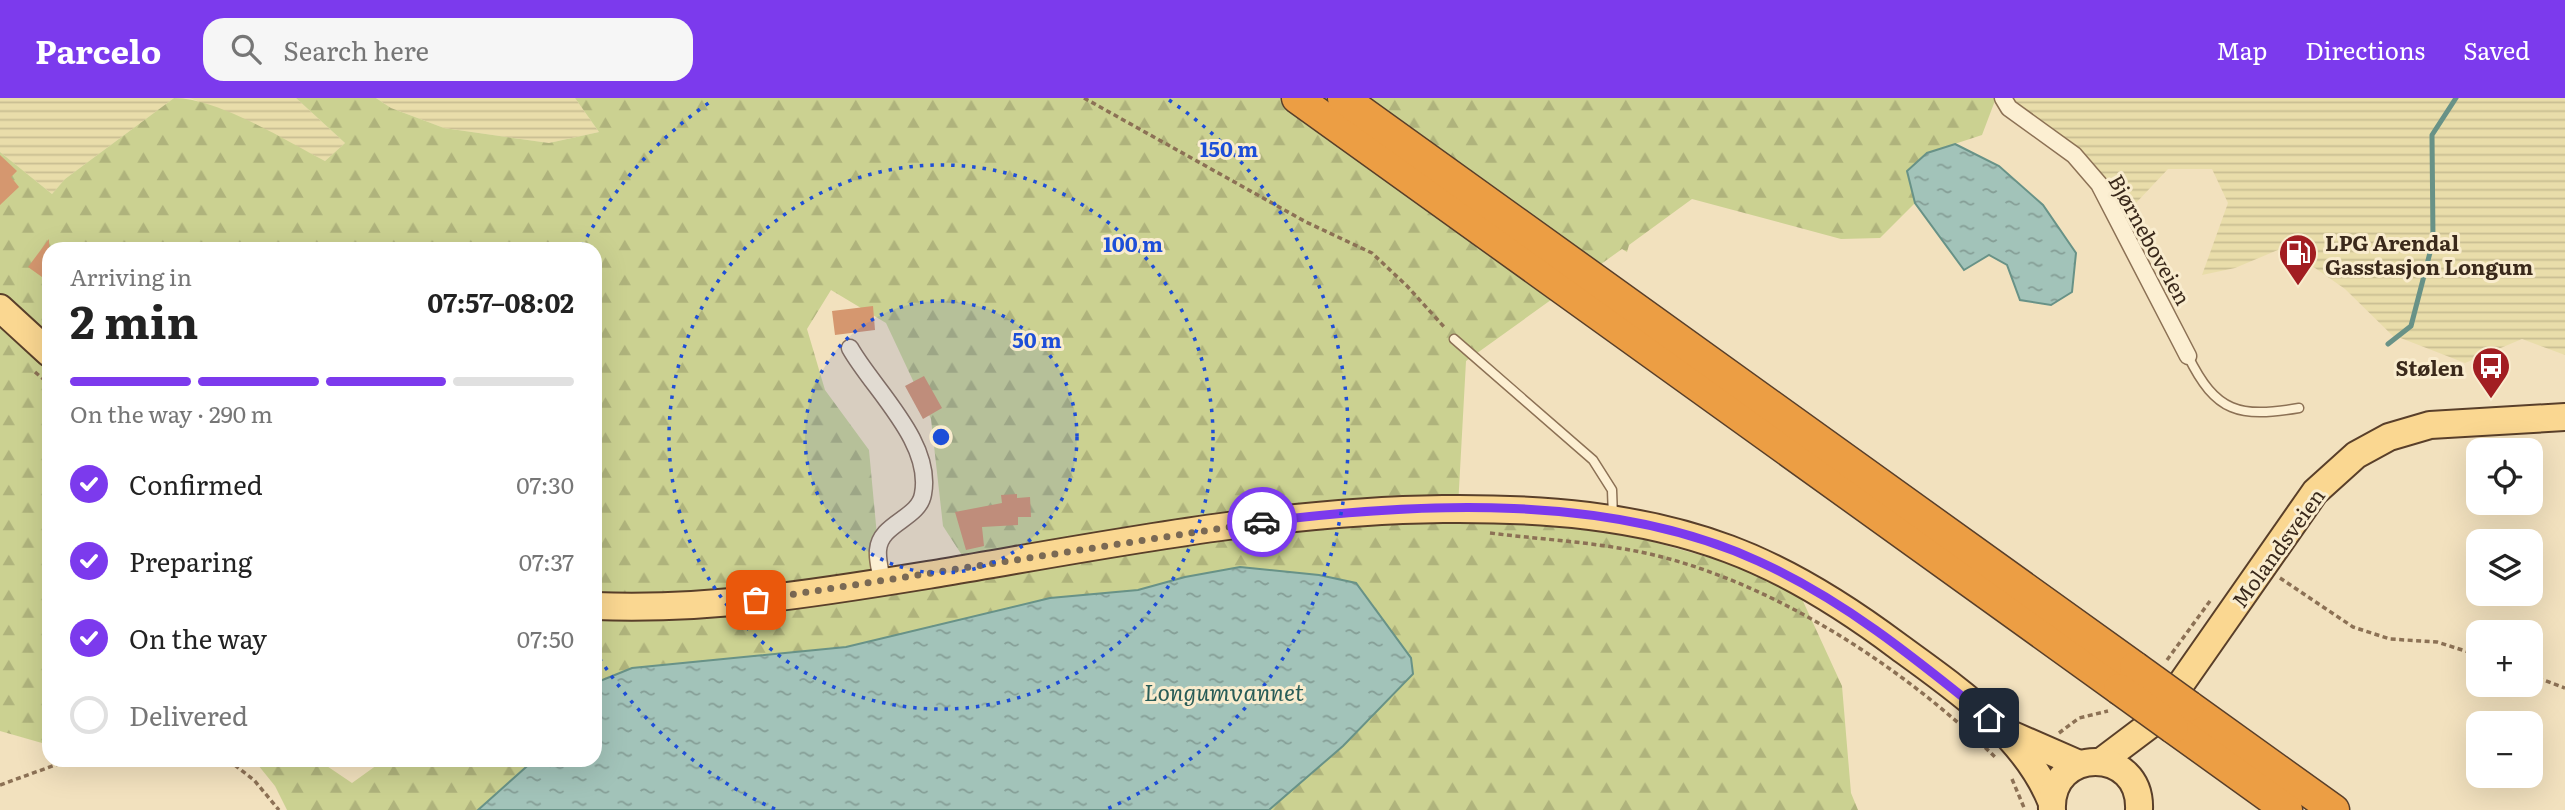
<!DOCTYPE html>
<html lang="en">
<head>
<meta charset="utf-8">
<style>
	body { margin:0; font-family:Literata,serif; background:#f6f6f6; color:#222; height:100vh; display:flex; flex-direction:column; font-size:26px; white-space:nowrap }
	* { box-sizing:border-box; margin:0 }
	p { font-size:23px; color:#767676 }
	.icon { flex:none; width:38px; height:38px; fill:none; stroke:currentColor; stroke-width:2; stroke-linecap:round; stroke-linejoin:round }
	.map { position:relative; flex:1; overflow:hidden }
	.details { position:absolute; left:42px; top:144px; width:560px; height:525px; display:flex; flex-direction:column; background:#fff; border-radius:21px; box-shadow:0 7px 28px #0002 }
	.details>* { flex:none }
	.buttons { position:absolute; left:2466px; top:340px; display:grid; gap:14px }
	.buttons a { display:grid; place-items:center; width:77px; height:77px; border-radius:14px; background:#fff; box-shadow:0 7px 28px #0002; font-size:35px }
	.pin { position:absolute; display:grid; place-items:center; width:60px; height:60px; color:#fff; margin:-30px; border-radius:14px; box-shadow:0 4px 10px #0006 }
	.courier { position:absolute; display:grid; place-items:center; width:70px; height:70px; margin:-35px; border:5px solid #7c3aed; border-radius:50%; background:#fff; color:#222; box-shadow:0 2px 9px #0007 }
	.head em { font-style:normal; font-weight:700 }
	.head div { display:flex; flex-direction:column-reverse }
	.head { display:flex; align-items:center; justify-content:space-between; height:119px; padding:0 28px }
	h1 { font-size:46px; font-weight:700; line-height:52px }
	.bar { display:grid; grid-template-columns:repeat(4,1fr); gap:10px 7px; align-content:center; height:84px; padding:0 28px }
	.bar i { height:9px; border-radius:5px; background:#e0e0e0 }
	.bar .current { background:#7c3aed }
	.bar p { grid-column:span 4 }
	ol { padding:0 28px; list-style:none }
	li { display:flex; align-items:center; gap:21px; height:77px }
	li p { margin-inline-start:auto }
	li .icon { padding:7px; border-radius:50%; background:#7c3aed; color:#fff; stroke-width:4 }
	li:last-child { color:#767676 }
	li i { width:38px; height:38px; border:4px solid #e0e0e0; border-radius:50% }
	header { display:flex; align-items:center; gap:42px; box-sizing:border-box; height:98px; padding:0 35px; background:#7c3aed; color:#fff }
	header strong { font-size:33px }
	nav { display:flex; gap:38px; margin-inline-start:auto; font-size:24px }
	.search { width:490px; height:63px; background:#f6f6f6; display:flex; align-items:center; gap:18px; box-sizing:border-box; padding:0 24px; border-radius:21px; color:#767676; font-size:26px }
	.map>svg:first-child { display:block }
	.farmland { fill:url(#farmland-rules) }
	.forest { fill:url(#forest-firs); fill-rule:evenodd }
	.water { fill:url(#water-ripples); stroke:#689287; stroke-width:2 }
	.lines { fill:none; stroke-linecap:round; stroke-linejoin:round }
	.stream { stroke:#689287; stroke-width:5 }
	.building { fill:#d5976f }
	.lane-casing { stroke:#8c7155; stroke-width:11 }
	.street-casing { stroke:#8c7155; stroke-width:19 }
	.primary-casing { stroke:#593f2a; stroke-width:30 }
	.highway-casing { stroke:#593f2a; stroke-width:33 }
	.path { stroke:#8c7155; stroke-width:3.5; stroke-dasharray:5 3.5; stroke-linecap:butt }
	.lane { stroke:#fcefd2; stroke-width:8 }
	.street { stroke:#fcefd2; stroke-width:16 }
	.primary { stroke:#fad791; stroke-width:26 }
	.highway { stroke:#ec9e44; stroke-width:30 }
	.highway-bridge-casing { stroke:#593f2a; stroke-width:33; stroke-linecap:butt }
	.highway-bridge { stroke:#ec9e44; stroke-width:30 }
	.done { stroke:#7a6954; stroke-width:7; stroke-dasharray:0 12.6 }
	.route { stroke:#7c3aed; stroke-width:9 }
	.ring { fill:none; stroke:#1d4ed8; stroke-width:3.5; stroke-dasharray:3.5 7 }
	.labels { text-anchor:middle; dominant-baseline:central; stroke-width:6; stroke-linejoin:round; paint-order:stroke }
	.street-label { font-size:21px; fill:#3a291b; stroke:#f9ecce }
	.poi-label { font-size:21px; font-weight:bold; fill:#3a291b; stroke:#f9ecce; text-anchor:start }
	.water-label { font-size:23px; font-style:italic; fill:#285c57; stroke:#f9ecce }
	.centre { fill:#1d4ed8; stroke:#f9ecce; stroke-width:3.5 }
	.ring-label { font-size:21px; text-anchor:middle; font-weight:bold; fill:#1d4ed8; stroke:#f9ecce; stroke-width:6; stroke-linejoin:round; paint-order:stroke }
</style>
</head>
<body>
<header>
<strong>Parcelo</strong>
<div class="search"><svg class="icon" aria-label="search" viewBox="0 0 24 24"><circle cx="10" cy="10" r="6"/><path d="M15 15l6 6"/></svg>Search here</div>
<nav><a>Map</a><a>Directions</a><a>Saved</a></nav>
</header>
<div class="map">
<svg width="2565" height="712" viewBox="0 0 2565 712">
	<defs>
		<pattern id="farmland-rules" width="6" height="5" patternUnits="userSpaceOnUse" patternTransform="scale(1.75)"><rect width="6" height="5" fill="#e9ddaa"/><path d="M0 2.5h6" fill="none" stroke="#c9be92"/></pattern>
		<pattern id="forest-firs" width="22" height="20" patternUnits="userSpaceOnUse" patternTransform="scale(1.75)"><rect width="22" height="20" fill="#cbd191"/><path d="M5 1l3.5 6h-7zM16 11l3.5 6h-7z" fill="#afb37c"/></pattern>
		<pattern id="water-ripples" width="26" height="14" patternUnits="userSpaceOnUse" patternTransform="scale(1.75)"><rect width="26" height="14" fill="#a2c3b9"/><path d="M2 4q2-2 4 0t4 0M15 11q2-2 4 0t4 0" fill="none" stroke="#859e96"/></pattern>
	</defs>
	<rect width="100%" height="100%" fill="#f2e1be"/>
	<!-- farmland -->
	<g class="farmland">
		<polygon points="0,0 174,0 65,81 52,96 0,54"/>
		<polygon points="190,0 296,0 345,45 325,63 251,25"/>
		<polygon points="376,0 575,0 599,34 549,45 444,30 391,10"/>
		<polygon points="2010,0 2565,0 2565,257 2522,241 2465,265 2398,239 2396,241 2345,191 2285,149 2235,170 2202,177 2228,105 2212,71 2168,71 2135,106 2132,105"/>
	</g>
	<!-- forest -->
	<g class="forest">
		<path d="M 174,0 C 217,0 285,42 325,63 L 345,45 L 296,0 L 376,0 L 391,10 L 444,30 L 549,45 L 599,34 L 575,0 L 1996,0 L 1982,37 L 1927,55 L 1907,73 L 1915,105 L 1880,140 L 1841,141 L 1692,101 L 1629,147 L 1627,154 L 1622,151 L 1466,263 L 1458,409 L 1607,431 L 1718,462 L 1738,458 L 1802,501 L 1842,588 L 1851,695 L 1858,712 L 1269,712 L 1343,648 L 1356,485 L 1319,477 L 1240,469 L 1185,479 L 1138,492 L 1050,500 L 846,549 L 632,570 L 595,585 L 595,150 L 49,150 L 49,647 L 0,633 L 0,54 L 52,96 L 65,81 ZM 831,192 L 886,225 L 931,321 L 943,428 L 965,462 L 946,469 L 901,496 L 879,459 L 869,352 L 825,292 L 807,231 Z"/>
		<polygon points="254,662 318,662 352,685 384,662 534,662 478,712 287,712 275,688"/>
	</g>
	<!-- water -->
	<g class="water">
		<polygon points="1955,46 1999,68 2043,107 2076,155 2072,194 2051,207 2020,202 2007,167 1989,157 1964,172 1915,105 1907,73 1927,55"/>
		<polygon points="1240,469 1319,477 1356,485 1411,560 1413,576 1343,648 1269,712 478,712 534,662 595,662 595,585 632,570 846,549 1050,500 1138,492 1185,479"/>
	</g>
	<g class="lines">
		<!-- stream -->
		<polyline class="stream" points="2388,246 2411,228 2433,143 2432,37 2456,0"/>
	</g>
	<!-- building -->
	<g class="building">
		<polygon points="0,57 17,73 11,79 19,89 0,107"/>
		<polygon points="49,141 49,184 28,169"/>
		<polygon points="873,208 875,232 835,237 832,213"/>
		<polygon points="924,278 942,310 923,321 905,288"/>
		<polygon points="1017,396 1017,400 1030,399 1031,419 1018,419 1018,427 982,429 984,448 966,452 955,414 1002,405 1001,397"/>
	</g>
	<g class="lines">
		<defs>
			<g id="lane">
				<polyline points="1454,241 1593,362 1612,392 1613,419"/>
				<path d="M 2188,258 C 2216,315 2239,320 2299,310"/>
			</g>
			<g id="street">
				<polyline points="2003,0 2009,10 2074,57 2099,86 2188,258"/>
				<path d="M 850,250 C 873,291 933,344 923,396 C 919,421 880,425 878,452 C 877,463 881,474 882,484"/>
			</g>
			<g id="primary">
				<polyline points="0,210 49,255"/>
				<path d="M 595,508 C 714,513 829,493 946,474 C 1111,446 1276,413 1443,411 C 1540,410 1638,417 1729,451 C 1791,474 1847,510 1899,549 C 1955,590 2024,636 2051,703"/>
				<polyline points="2008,635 2079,666"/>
				<polyline points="2102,663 2155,623 2315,394 2356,357 2389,339 2430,327 2565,319"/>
				<path d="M 2052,712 C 2049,648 2142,648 2139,712"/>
			</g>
			<g id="highway">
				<polyline points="1297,0 2119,591"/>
				<polyline points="1343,0 2135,569"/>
				<polyline points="2189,608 2334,712"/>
				<polyline points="2173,630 2287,712"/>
			</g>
		</defs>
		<!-- lane casing -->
		<use href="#lane" class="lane-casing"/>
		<!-- street casing -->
		<use href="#street" class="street-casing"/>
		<!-- primary casing -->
		<use href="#primary" class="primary-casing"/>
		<!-- highway casing -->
		<use href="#highway" class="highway-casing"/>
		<!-- path -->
		<g class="path">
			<polyline points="1084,0 1306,124 1372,155 1407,188 1446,231"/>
			<polyline points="35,274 49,286"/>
			<path d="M 1490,435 C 1545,442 1599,444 1654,457 C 1776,486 1906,571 1995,659"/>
			<polyline points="2280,480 2353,529 2390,541 2437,544 2478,557"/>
			<polyline points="2167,562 2210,503"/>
			<polyline points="2530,577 2565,590"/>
			<polyline points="2059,635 2079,620 2108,613"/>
			<polyline points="228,662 254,682 279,712"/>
			<polyline points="2012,681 2025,712"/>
			<polyline points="0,687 69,662"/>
		</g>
		<!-- lane -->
		<use href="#lane" class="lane"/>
		<!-- street -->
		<use href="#street" class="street"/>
		<!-- primary -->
		<use href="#primary" class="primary"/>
		<!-- highway -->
		<use href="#highway" class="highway"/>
		<defs>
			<g id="highway-bridge">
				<polyline points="2135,569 2189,608"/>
				<polyline points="2119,591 2173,630"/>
			</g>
		</defs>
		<!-- highway-bridge casing -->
		<use href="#highway-bridge" class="highway-bridge-casing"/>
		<!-- highway-bridge -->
		<use href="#highway-bridge" class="highway-bridge"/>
	</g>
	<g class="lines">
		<!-- done -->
		<polyline class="done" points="756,502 1262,424"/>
		<!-- route -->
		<path class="route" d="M 1262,424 C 1419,404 1611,395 1758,463 C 1844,502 1916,561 1989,620"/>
	</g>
	<!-- distance rings -->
	<circle cx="941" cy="339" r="136" fill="#1d4ed8" fill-opacity=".12"/>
	<g class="ring">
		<circle cx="941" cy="339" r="136"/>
		<circle cx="941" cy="339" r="272"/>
		<path d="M775 711A407 407 0 0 1 596 555M582 148A407 407 0 0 1 713 2M1169 2A407 407 0 0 1 1107 711"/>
	</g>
	<!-- icons -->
	<defs>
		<symbol id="fuel-pin" viewBox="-11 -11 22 30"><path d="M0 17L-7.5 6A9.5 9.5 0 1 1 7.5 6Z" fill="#a21e22" stroke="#f9ecce"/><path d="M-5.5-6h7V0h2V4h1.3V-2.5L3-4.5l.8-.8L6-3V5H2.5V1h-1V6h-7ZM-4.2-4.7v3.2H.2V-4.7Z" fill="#fff"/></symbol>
		<symbol id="bus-pin" viewBox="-11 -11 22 30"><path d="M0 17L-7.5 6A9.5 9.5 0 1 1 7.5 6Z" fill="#a21e22" stroke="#f9ecce"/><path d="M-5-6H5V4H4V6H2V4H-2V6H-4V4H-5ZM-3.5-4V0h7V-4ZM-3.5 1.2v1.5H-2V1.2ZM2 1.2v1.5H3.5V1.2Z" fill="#fff"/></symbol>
	</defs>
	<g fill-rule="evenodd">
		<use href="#fuel-pin" x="2276" y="133" width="44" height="60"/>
		<use href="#bus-pin" x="2469" y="246" width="44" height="60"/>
	</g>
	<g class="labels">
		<!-- street labels -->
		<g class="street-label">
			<text transform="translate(2151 141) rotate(61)">Bjørneboveien</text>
			<text transform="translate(2277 449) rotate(-54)">Molandsveien</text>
		</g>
		<!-- poi labels -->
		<g class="poi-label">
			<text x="2325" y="143">LPG Arendal<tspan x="2325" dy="24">Gasstasjon Longum</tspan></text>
			<text x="2464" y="268" text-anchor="end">Stølen</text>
		</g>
		<!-- water labels -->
		<g class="water-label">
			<text x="1224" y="593">Longumvannet</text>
		</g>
	</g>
	<circle cx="941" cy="339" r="10" class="centre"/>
	<g class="ring-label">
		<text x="1229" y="59">150 m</text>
		<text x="1133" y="154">100 m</text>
		<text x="1037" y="250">50 m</text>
	</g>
</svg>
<div class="buttons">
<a><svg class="icon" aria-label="locate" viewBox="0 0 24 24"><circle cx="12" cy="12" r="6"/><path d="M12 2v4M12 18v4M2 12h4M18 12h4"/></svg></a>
<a><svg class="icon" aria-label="layers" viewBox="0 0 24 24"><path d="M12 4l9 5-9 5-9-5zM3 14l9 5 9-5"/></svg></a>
<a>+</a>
<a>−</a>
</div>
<div class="pin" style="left:756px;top:502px;background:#ea580c"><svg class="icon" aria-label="bag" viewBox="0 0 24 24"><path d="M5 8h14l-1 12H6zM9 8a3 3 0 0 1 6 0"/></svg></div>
<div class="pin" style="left:1989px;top:620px;background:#1f2937"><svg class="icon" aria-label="home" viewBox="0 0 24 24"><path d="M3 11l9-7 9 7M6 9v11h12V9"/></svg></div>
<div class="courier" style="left:1262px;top:424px"><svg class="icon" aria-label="car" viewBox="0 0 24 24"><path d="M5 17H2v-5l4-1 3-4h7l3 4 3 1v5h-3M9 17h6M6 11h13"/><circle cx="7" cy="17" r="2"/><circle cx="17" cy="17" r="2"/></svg></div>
<section class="details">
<div class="head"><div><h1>2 min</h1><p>Arriving in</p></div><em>07:57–08:02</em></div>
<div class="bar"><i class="current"></i><i class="current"></i><i class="current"></i><i></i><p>On the way · 290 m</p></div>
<ol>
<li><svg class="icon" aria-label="check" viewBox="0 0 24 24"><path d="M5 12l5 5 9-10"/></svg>Confirmed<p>07:30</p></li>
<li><svg class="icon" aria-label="check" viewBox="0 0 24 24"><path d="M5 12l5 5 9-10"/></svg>Preparing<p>07:37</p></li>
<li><svg class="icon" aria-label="check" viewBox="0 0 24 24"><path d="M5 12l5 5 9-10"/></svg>On the way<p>07:50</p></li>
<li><i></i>Delivered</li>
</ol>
</section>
</div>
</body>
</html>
